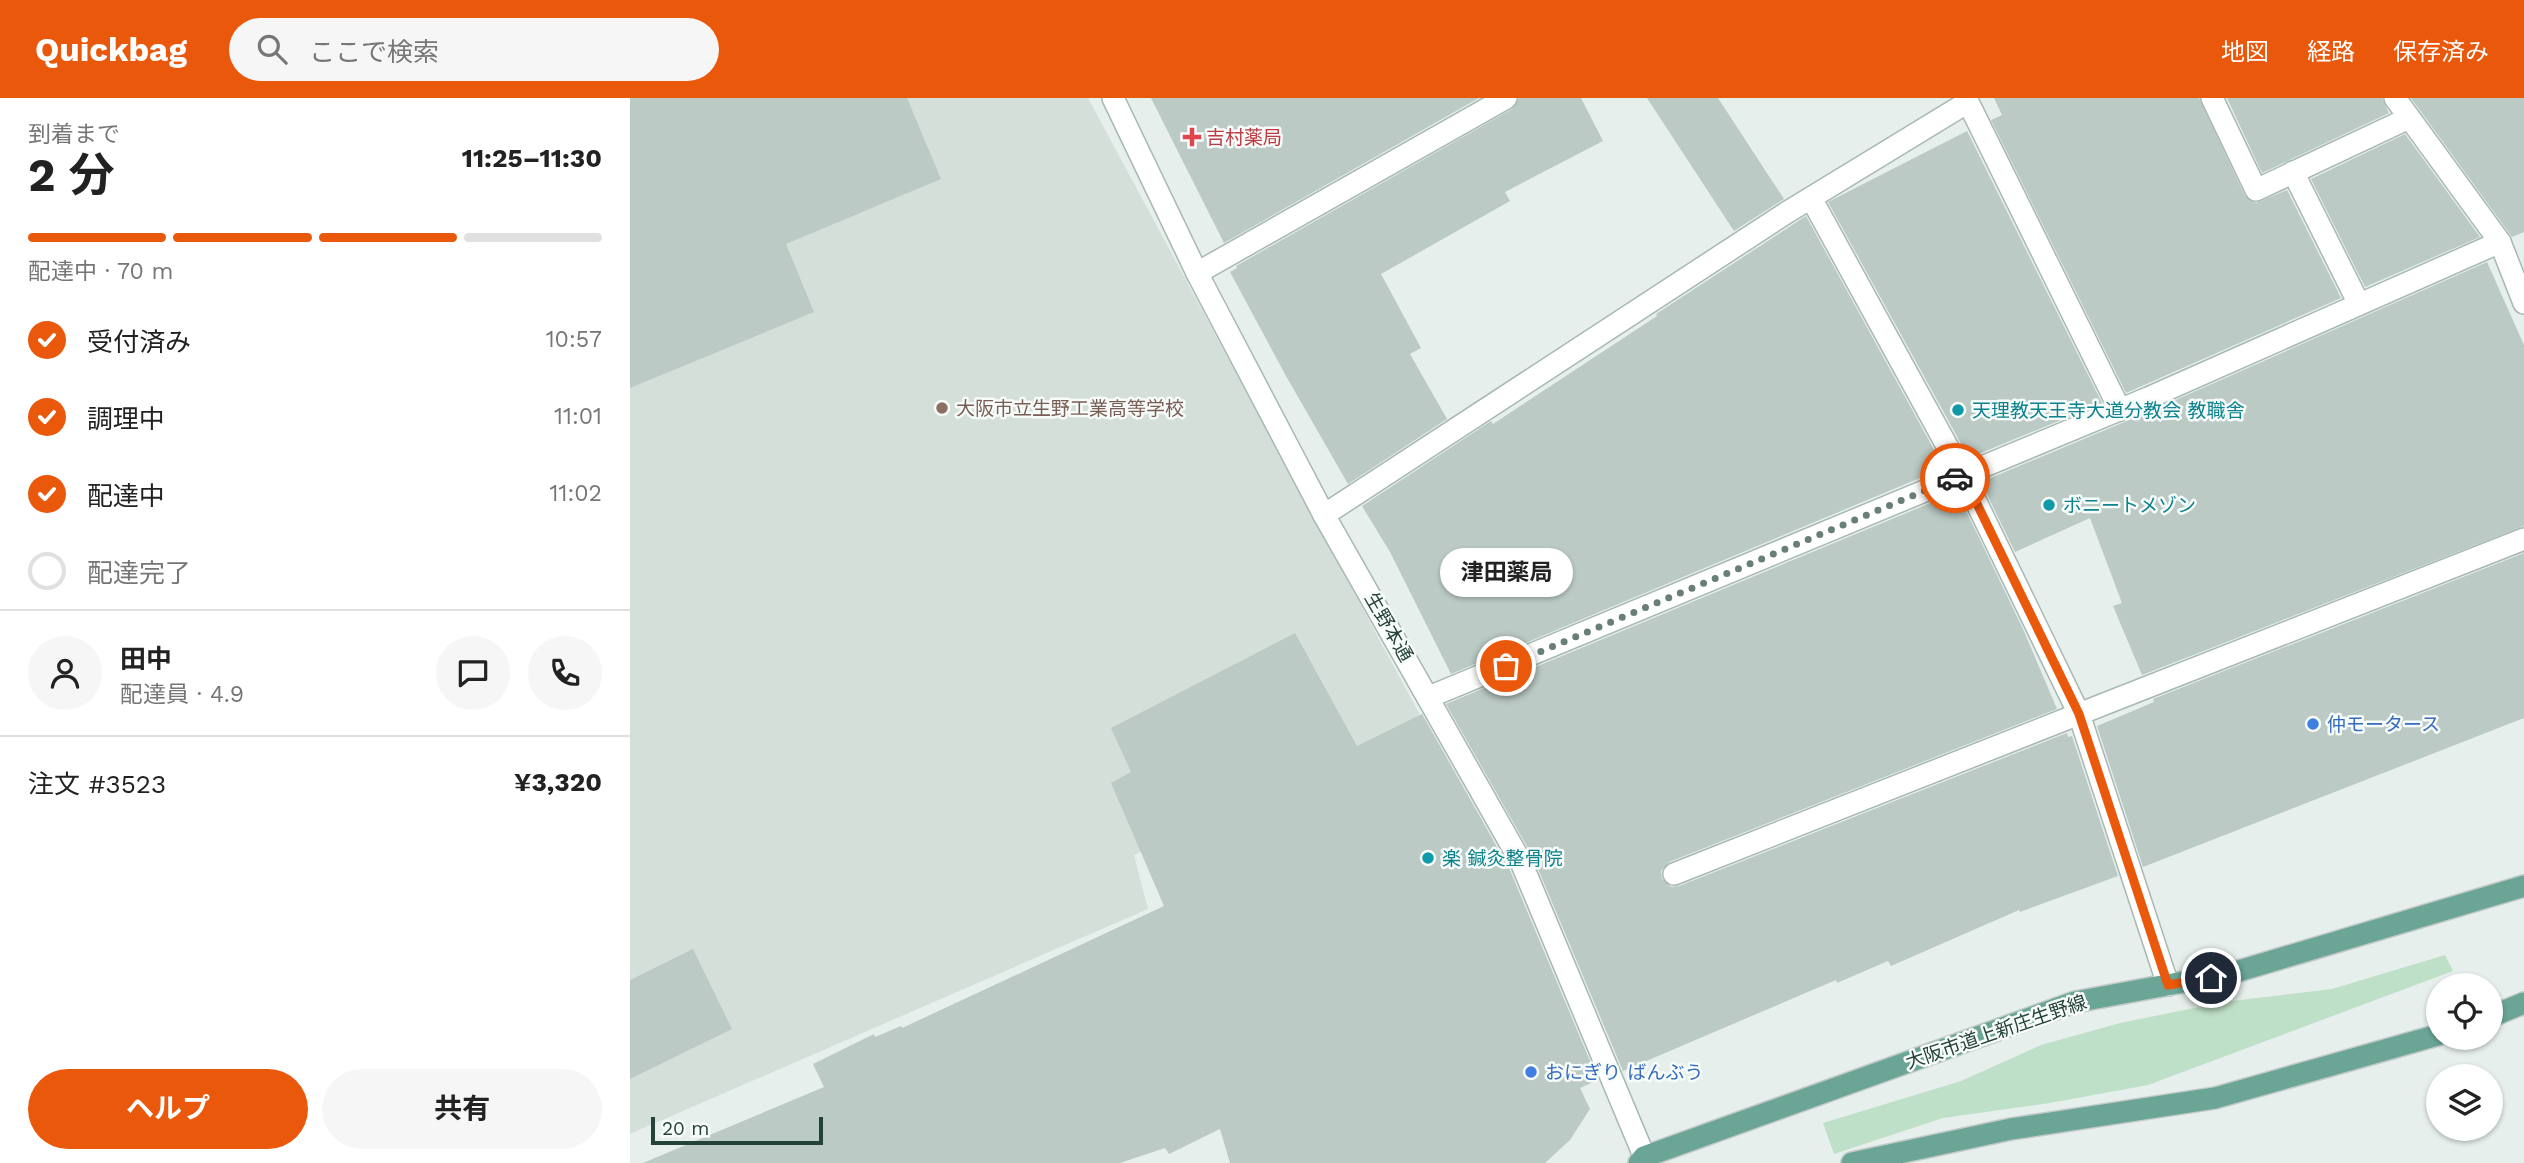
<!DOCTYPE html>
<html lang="ja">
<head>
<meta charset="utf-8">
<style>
	body { margin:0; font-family:"Work Sans","Noto Sans JP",sans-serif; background:#f6f6f6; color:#222; height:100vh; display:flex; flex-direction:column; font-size:26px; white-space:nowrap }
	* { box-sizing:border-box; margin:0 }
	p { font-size:23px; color:#767676 }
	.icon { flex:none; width:38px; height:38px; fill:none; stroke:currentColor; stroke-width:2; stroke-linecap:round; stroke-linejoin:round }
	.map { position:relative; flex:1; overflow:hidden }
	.details { display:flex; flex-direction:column; background:#fff; width:630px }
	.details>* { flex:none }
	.controls { position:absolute; left:1796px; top:875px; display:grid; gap:14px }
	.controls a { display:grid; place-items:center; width:77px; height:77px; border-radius:50%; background:#fff; box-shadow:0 2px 5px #0004; font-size:35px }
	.scale { position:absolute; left:21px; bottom:18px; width:172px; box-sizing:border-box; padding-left:7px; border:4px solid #24423a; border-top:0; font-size:19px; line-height:24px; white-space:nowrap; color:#24423a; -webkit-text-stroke:5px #f7fbf9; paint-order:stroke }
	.pin { position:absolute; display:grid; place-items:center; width:60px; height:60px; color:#fff; margin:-30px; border:4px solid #fff; border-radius:50%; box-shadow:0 2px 7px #0007 }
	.courier { position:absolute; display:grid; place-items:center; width:70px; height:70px; margin:-35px; border:5px solid #ea580c; border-radius:50%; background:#fff; color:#222; box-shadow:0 2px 9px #0007 }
	.bubble { position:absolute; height:49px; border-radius:24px; background:#fff; box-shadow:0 2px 5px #0004; font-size:23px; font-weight:700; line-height:49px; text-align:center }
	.summary em { font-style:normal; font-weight:700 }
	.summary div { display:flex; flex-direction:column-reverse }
	.summary { display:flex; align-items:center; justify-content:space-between; height:119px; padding:0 28px }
	h1 { font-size:46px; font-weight:700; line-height:52px }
	.bar { display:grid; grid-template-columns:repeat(4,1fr); gap:10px 7px; align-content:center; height:84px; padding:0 28px }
	.bar i { height:9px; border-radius:5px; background:#e0e0e0 }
	.bar .selected { background:#ea580c }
	.bar p { grid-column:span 4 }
	.line { display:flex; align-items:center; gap:18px; padding:0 28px; border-top:2px solid #e0e0e0 }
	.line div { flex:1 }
	.round { display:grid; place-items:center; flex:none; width:74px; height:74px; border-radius:37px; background:#f6f6f6 }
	ol { padding:0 28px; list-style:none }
	li { display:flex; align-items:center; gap:21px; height:77px }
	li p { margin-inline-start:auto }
	li .icon { padding:7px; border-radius:50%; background:#ea580c; color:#fff; stroke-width:4 }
	li:last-child { color:#767676 }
	li i { width:38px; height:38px; border:4px solid #e0e0e0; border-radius:50% }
	.cta { display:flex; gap:14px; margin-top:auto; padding:14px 28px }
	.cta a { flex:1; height:80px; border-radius:42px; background:#ea580c; color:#fff; font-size:28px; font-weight:700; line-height:80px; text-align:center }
	.cta a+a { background:#f6f6f6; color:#222 }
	header { display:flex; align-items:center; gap:42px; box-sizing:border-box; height:98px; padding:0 35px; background:#ea580c; color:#fff }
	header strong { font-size:33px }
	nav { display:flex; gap:38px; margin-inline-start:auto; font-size:24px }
	.search { width:490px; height:63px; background:#f6f6f6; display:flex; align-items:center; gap:18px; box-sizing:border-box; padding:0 24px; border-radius:38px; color:#767676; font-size:26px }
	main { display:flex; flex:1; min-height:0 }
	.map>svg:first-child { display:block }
	.built { fill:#d4dfda }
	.green { fill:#bfe0c8 }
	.building { fill:#bbcac4 }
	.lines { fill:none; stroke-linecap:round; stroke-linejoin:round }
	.service-casing { stroke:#a8b8b2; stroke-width:24 }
	.pedestrian-casing { stroke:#a8b8b2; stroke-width:24 }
	.minor-casing { stroke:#a8b8b2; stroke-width:24 }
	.primary-casing { stroke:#c2cac8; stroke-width:24 }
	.service { stroke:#fff; stroke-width:21 }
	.pedestrian { stroke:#fff; stroke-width:21 }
	.minor { stroke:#fff; stroke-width:21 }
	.primary { stroke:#6aa596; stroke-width:21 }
	.done { stroke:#687f78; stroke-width:7; stroke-dasharray:0 12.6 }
	.route { stroke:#ea580c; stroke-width:9 }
	.health-dot { fill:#e0444e; stroke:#f7fbf9; stroke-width:2.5 }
	.education-dot { fill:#8d6e63; stroke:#f7fbf9; stroke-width:2.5 }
	.culture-dot { fill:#0f9aa8; stroke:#f7fbf9; stroke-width:2.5 }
	.shop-dot { fill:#3f7fe0; stroke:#f7fbf9; stroke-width:2.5 }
	.labels { text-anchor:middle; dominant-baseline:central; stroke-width:5; stroke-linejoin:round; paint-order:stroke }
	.health-label { font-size:19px; fill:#be3a42; stroke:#f7fbf9; text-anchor:start }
	.education-label { font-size:19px; fill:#785e54; stroke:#f7fbf9; text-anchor:start }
	.culture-label { font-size:19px; fill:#0d838f; stroke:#f7fbf9; text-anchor:start }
	.street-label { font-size:19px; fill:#24423a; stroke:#f7fbf9 }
	.shop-label { font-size:19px; fill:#366cbe; stroke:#f7fbf9; text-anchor:start }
</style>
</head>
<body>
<header>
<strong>Quickbag</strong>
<div class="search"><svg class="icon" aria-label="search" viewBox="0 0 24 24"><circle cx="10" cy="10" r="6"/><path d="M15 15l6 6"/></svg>ここで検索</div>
<nav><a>地図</a><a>経路</a><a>保存済み</a></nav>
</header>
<main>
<section class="details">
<div class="summary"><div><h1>2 分</h1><p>到着まで</p></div><em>11:25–11:30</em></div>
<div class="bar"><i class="selected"></i><i class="selected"></i><i class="selected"></i><i></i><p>配達中 · 70 m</p></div>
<ol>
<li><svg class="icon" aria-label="check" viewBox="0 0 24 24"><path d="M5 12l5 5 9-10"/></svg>受付済み<p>10:57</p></li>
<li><svg class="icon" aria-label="check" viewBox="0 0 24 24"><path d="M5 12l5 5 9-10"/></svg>調理中<p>11:01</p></li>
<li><svg class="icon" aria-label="check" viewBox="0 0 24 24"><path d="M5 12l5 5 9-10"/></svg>配達中<p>11:02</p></li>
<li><i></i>配達完了</li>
</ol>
<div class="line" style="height:126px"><a class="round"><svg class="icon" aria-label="person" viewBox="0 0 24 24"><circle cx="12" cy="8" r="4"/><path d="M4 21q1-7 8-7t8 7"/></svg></a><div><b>田中</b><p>配達員 · 4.9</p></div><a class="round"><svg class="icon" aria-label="chat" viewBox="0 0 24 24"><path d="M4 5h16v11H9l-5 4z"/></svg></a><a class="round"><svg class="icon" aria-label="phone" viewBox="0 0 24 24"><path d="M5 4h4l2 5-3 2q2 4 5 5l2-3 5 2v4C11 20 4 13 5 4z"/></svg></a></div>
<div class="line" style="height:91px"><div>注文 #3523</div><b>¥3,320</b></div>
<div class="cta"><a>ヘルプ</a><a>共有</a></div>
</section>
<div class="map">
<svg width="1894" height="1065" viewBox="0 0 1894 1065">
	<rect width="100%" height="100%" fill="#e6efeb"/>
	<!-- built -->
	<polygon class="built" points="0,0 458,0 791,619 504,757 518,811 0,1036"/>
	<!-- green -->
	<polygon class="green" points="1815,857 1823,873 1518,987 1420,1005 1313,1020 1204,1056 1193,1025 1331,983 1411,947 1490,925 1594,904 1702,891"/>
	<!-- building -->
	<g class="building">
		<polygon points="0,0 277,0 311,81 156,146 184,214 0,290"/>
		<polygon points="521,0 849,0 594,145"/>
		<polygon points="889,0 951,0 973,43 875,94 880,103 751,176 791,250 780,256 817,321 718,386 656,278 600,174 607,170 606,168 882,11"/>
		<polygon points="1017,0 1088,0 1154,101 1104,133"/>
		<polygon points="1364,0 1569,0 1615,98 1626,105 1657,92 1711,200 1496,295 1361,22 1372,17"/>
		<polygon points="1597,0 1752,0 1759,15 1632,75"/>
		<polygon points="1781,0 1894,0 1894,134 1882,139"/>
		<polygon points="1337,33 1472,305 1339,360 1198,104"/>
		<polygon points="1775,36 1850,139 1735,189 1681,81"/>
		<polygon points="1176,118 1314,370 821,576 760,454 732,408 861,323 863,326 1027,218 1026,216"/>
		<polygon points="1857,164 1894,247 1894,428 1512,577 1483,508 1492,505 1460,420 1385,454 1351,384 1523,312"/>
		<polygon points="1327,394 1393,531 1427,611 1039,764 1031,773 1032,781 1041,789 1049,788 1437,635 1438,639 1442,638 1488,778 1390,814 1389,812 1261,868 1258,863 1207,885 1206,882 993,973 903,759 816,606"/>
		<polygon points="1894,455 1894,620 1513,769 1467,628 1524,604 1523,601"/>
		<polygon points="665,535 727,648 792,616 879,770 968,982 950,990 960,1011 940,1042 915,1065 600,1065 590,1031 539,1056 535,1050 490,1065 13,1065 194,989 183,966 244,936 245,939 271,928 272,930 534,808 481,685 501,674 481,630"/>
		<polygon points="63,851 102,931 0,981 0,882"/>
	</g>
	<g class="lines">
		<defs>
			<g id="service">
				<polyline points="1663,74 1729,206"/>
				<polyline points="1044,776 1449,616"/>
			</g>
			<polyline id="pedestrian" points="483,0 567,175 694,417 891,764 1017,1065"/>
			<g id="minor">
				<polyline points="1582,0 1626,92 1779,20"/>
				<polyline points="1765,0 1870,144 1894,205"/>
				<polyline points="1181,100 1333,377 1449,616 1538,887"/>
				<polyline points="567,175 876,0"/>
				<polyline points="694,417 1156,115 1338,4 1490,312"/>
				<polyline points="799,599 1518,300 1870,144"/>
				<polyline points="1449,616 1894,441"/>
			</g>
			<g id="primary">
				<polyline points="1860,919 1894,905"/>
				<polyline points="1009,1065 1014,1059 1445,904 1602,875 1894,788"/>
				<polyline points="1222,1065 1381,1031 1585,1000 1808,937"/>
			</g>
		</defs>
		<!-- service casing -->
		<use href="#service" class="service-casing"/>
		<!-- pedestrian casing -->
		<use href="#pedestrian" class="pedestrian-casing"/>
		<!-- minor casing -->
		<use href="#minor" class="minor-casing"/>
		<!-- primary casing -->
		<use href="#primary" class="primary-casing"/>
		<!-- service -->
		<use href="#service" class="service"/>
		<!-- pedestrian -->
		<use href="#pedestrian" class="pedestrian"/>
		<!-- minor -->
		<use href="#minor" class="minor"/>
		<!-- primary -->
		<use href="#primary" class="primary"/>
	</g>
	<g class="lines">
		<!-- done -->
		<polyline class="done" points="876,568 1325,380"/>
		<!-- route -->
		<polyline class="route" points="1325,380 1333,377 1449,616 1538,887 1581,880"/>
	</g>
	<!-- markers -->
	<path class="health-dot" d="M558.5 28.5h7v7h7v7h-7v7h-7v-7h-7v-7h7z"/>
	<circle class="education-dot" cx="312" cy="310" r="7"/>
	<g class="culture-dot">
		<circle cx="1328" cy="312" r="7"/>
		<circle cx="1419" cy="407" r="7"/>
		<circle cx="798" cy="760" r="7"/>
	</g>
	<g class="shop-dot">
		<circle cx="1683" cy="626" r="7"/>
		<circle cx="901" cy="974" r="7"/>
	</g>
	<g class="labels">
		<!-- health labels -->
		<g class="health-label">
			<text x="576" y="39">吉村薬局</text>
		</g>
		<!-- education labels -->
		<g class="education-label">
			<text x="326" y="310">大阪市立生野工業高等学校</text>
		</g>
		<!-- culture labels -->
		<g class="culture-label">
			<text x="1342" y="312">天理教天王寺大道分教会 教職舎</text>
			<text x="1433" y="407">ボニートメゾン</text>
			<text x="812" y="760">楽 鍼灸整骨院</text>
		</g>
		<!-- street labels -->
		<g class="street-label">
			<text transform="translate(759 529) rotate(60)">生野本通</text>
			<text transform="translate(1366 934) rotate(-19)">大阪市道上新庄生野線</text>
		</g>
		<!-- shop labels -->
		<g class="shop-label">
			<text x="1697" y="626">仲モータース</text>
			<text x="915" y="974">おにぎり ばんぶう</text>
		</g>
	</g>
</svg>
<div class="controls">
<a><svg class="icon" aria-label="locate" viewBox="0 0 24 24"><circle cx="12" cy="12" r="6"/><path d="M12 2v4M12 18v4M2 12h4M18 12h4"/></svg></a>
<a><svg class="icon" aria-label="layers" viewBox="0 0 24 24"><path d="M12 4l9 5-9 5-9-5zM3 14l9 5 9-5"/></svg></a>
</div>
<div class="scale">20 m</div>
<div class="pin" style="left:876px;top:568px;background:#ea580c"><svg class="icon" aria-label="bag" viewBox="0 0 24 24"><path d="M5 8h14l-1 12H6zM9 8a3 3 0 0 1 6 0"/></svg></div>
<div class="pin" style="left:1581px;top:880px;background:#1f2937"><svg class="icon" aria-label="home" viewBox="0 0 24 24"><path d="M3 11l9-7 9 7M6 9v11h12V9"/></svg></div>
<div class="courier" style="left:1325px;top:380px"><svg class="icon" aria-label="car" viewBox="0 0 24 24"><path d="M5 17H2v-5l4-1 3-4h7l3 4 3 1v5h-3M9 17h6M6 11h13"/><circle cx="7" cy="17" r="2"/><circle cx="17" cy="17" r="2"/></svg></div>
<div class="bubble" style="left:810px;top:450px;width:133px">津田薬局</div>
</div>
</main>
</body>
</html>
